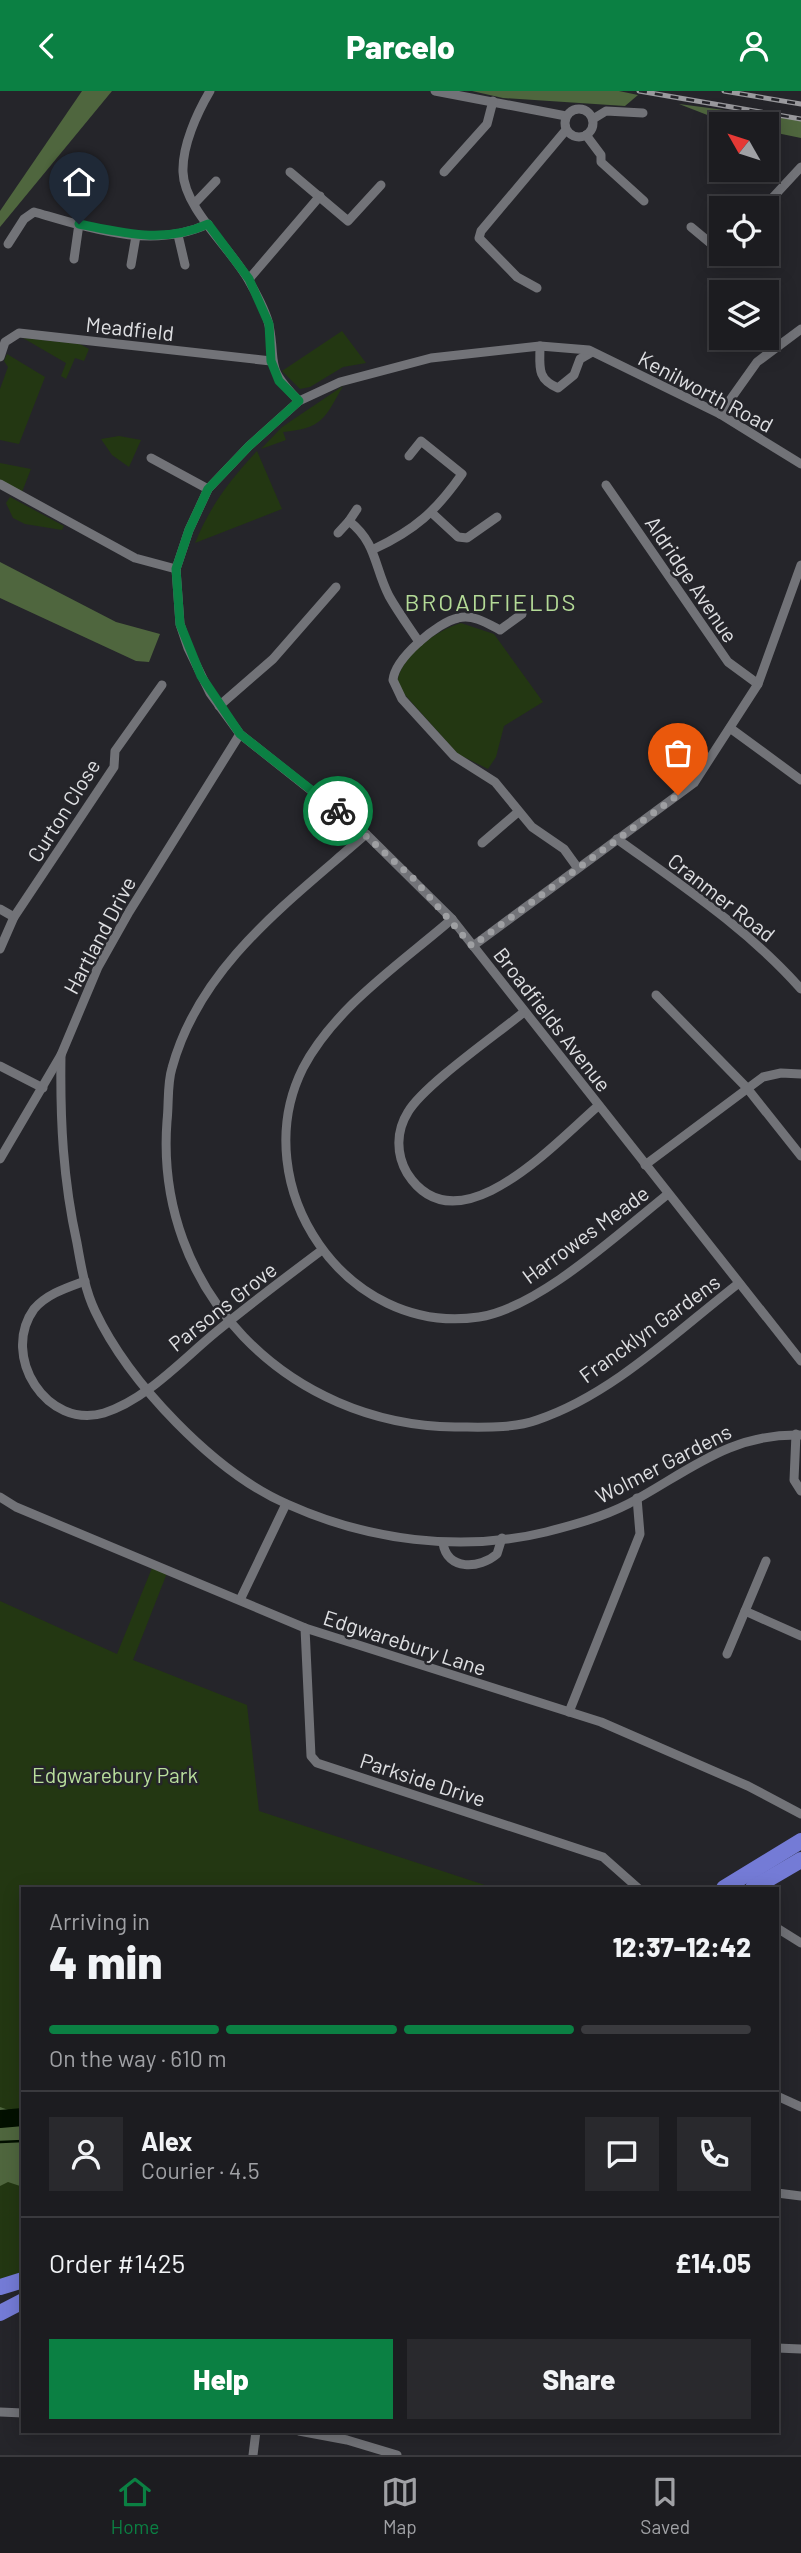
<!DOCTYPE html>
<html lang="en">
<head>
<meta charset="utf-8">
<style>
	body { margin:0; font-family:Barlow,sans-serif; background:#29292d; color:#f1f3f6; height:100vh; display:flex; flex-direction:column; font-size:26px; white-space:nowrap }
	* { box-sizing:border-box; margin:0 }
	p { font-size:23px; color:#a0a1a5 }
	.icon { flex:none; width:38px; height:38px; fill:none; stroke:currentColor; stroke-width:2; stroke-linecap:round; stroke-linejoin:round }
	.map { position:relative; flex:1; overflow:hidden }
	.side { position:absolute; left:21px; top:1796px; width:758px; height:546px; display:flex; flex-direction:column; background:#1c1c20; border-radius:0px; box-shadow:0 4px 18px #0003,0 0 0 2px #3a3a3e }
	.side>* { flex:none }
	.needle { width:46px; rotate:309deg }
	.tools { position:absolute; left:709px; top:21px; display:grid; gap:14px }
	.tools a { display:grid; place-items:center; width:70px; height:70px; border-radius:0px; background:#1c1c20; box-shadow:0 4px 18px #0003,0 0 0 2px #3a3a3e; font-size:35px }
	.pin { position:absolute; display:grid; place-items:center; width:60px; height:60px; color:#fff; margin:-72px -30px; border-radius:50% 50% 50% 0; rotate:-45deg; box-shadow:0 0 7px #0007 }
	.pin .icon { rotate:45deg }
	.courier { position:absolute; display:grid; place-items:center; width:70px; height:70px; margin:-35px; border:5px solid #0b8043; border-radius:50%; background:#fff; color:#222; box-shadow:0 2px 9px #0007 }
	.overview em { font-style:normal; font-weight:800 }
	.overview div { display:flex; flex-direction:column-reverse }
	.overview { display:flex; align-items:center; justify-content:space-between; height:119px; padding:0 28px }
	h1 { font-size:46px; font-weight:800; line-height:52px }
	.bar { display:grid; grid-template-columns:repeat(4,1fr); gap:10px 7px; align-content:center; height:84px; padding:0 28px }
	.bar i { height:9px; border-radius:5px; background:#3a3a3e }
	.bar .selected { background:#0b8043 }
	.bar p { grid-column:span 4 }
	.line { display:flex; align-items:center; gap:18px; padding:0 28px; border-top:2px solid #3a3a3e }
	.line div { flex:1 }
	.round { display:grid; place-items:center; flex:none; width:74px; height:74px; border-radius:0px; background:#29292d }
	.cta { display:flex; gap:14px; margin-top:auto; padding:14px 28px }
	.cta a { flex:1; height:80px; border-radius:0px; background:#0b8043; color:#fff; font-size:28px; font-weight:800; line-height:80px; text-align:center }
	.cta a+a { background:#29292d; color:#f1f3f6 }
	header { display:flex; justify-content:space-between; align-items:center; height:91px; padding:0 28px; background:#0b8043; color:#fff; font-size:32px; font-weight:800 }
	.dock { display:flex; justify-content:space-around; align-items:center; height:98px; border-top:2px solid #3a3a3e; background:#1c1c20; font-size:19px; color:#a0a1a5 }
	.dock a { display:grid; justify-items:center; gap:4px }
	.dock .selected { color:#0b8043 }
	.map>svg:first-child { display:block }
	.green { fill:#233712 }
	.forest { fill:#4f663e }
	.lines { fill:none; stroke-linecap:round; stroke-linejoin:round }
	.stream { stroke:#031000; stroke-width:2.5 }
	.river { stroke:#031000; stroke-width:18 }
	.street { stroke:#727378; stroke-width:9 }
	.highway { stroke:#747bd6; stroke-width:16 }
	.rail-casing { stroke:#9a9a9e; stroke-width:5 }
	.rail { stroke:#25252a; stroke-width:2.5; stroke-dasharray:8; stroke-linecap:butt }
	.done { stroke:#9e9fa2; stroke-width:7; stroke-dasharray:0 12.6 }
	.route { stroke:#0b8043; stroke-width:9 }
	.labels { text-anchor:middle; dominant-baseline:central; stroke-width:5; stroke-linejoin:round; paint-order:stroke }
	.street-label { font-size:21px; fill:#dfe0e3; stroke:#25252a }
	.park-label { font-size:21px; fill:#b9df9d; stroke:#25252a }
	.quarter-label { font-size:24px; letter-spacing:2px; fill:#b4db97; stroke:#25252a }
</style>
</head>
<body>
<header><svg class="icon" aria-label="back" viewBox="0 0 24 24"><path d="M15 5l-7 7 7 7"/></svg>Parcelo<svg class="icon" aria-label="person" viewBox="0 0 24 24"><circle cx="12" cy="8" r="4"/><path d="M4 21q1-7 8-7t8 7"/></svg></header>
<div class="map">
<svg width="801" height="2364" viewBox="0 0 801 2364">
	<rect width="100%" height="100%" fill="#25252a"/>
	<!-- green -->
	<g class="green">
		<polygon points="342,240 366,272 343,276 310,296 300,298 282,280"/>
		<polygon points="23,247 80,253 89,258 84,270 75,267 66,288 61,285 66,272"/>
		<polygon points="7,263 45,286 19,353 0,349 0,298 8,276 4,270"/>
		<path d="M 343,295 C 324,329 322,337 283,341 L 286,349 L 261,358 L 282,336 Z"/>
		<polygon points="119,345 141,349 129,376 112,364 101,348"/>
		<path d="M 257,360 L 282,418 L 195,452 C 210,415 230,389 257,360 Z"/>
		<polygon points="0,372 31,378 22,401 0,389"/>
		<polygon points="10,406 64,435 62,439 25,433 13,427 6,412"/>
		<path d="M 461,532 L 494,543 L 543,611 L 504,635 L 496,666 L 488,678 L 458,663 L 397,595 C 398,566 435,540 461,532 Z"/>
		<polygon points="154,1472 169,1477 133,1569 247,1614 259,1720 494,1797 23,1797 23,2189 0,2196 0,1510 117,1563"/>
	</g>
	<!-- forest -->
	<g class="forest">
		<polygon points="82,0 112,0 0,136 0,120"/>
		<polygon points="472,0 619,0 638,4 625,15 503,7"/>
		<polygon points="679,13 801,29 801,47 767,40 766,33 728,32"/>
		<polygon points="0,471 116,531 160,543 149,571 136,570 0,507"/>
		<polygon points="0,2016 20,2023 23,2020 23,2096 8,2091 0,2095"/>
	</g>
	<g class="lines">
		<!-- stream -->
		<polyline class="stream" points="0,2051 23,2050"/>
		<!-- river -->
		<polyline class="river" points="0,2028 23,2026"/>
		<!-- street -->
		<g class="street">
			<path d="M 210,0 C 197,22 182,55 183,81 C 184,118 232,158 249,190 C 256,202 266,220 269,234 C 277,276 264,274 299,310"/>
			<polyline points="435,0 566,25"/>
			<circle cx="579" cy="32" r="14"/>
			<polyline points="593,28 606,20 643,22"/>
			<polyline points="586,44 601,64 601,71 644,110"/>
			<polyline points="290,81 348,130 381,94"/>
			<polyline points="444,81 487,33 493,10"/>
			<polyline points="195,112 216,90"/>
			<polyline points="763,117 801,76"/>
			<polyline points="691,136 721,161"/>
			<polyline points="178,144 185,174"/>
			<path d="M 8,153 L 24,128 L 34,121 C 90,137 153,159 208,133"/>
			<polyline points="74,168 79,133"/>
			<polyline points="131,174 136,145"/>
			<polyline points="249,188 320,105"/>
			<polyline points="537,197 517,186 479,147 481,140 566,39"/>
			<path d="M 540,255 C 540,275 536,288 558,297 L 574,284 L 580,268 L 592,261"/>
			<polyline points="0,266 5,251 19,242 271,270"/>
			<polyline points="720,323 757,271 801,238"/>
			<polyline points="151,367 208,398"/>
			<polyline points="801,373 720,323 589,259 540,255 431,267 340,291 299,310 249,355 208,398 189,439 176,478 180,533 188,557 210,602 240,643 366,743 452,828 801,1270"/>
			<polyline points="0,393 135,467 176,478"/>
			<polyline points="606,394 728,571 758,593"/>
			<polyline points="432,422 458,446 467,447 497,426"/>
			<polyline points="349,430 357,418"/>
			<path d="M 338,442 L 349,430 C 377,452 374,476 389,505 C 398,521 409,536 419,551"/>
			<path d="M 374,458 C 415,439 436,420 462,383 L 421,350 L 409,365"/>
			<path d="M 522,523 L 500,539 C 487,532 473,523 458,527 C 438,531 395,567 393,589 L 402,608 L 454,665 L 495,691 L 532,736 L 564,758 L 577,776"/>
			<polyline points="219,615 273,568 336,496"/>
			<polyline points="730,637 801,689"/>
			<path d="M 366,743 C 290,810 200,874 172,977 C 167,993 169,1013 167,1030 C 154,1199 288,1334 455,1336 C 481,1336 512,1338 537,1329 C 612,1304 677,1240 739,1192"/>
			<path d="M 617,748 C 681,794 748,838 801,898"/>
			<polyline points="482,752 518,721"/>
			<polyline points="0,818 14,826"/>
			<path d="M 452,828 C 400,873 335,916 303,977 C 244,1095 346,1246 479,1226 C 539,1217 620,1141 668,1103"/>
			<polyline points="473,855 694,692 758,593 801,474"/>
			<polyline points="0,858 14,826 114,676 115,660 162,594"/>
			<polyline points="656,904 747,997 801,1065"/>
			<path d="M 524,921 C 496,944 424,994 408,1021 C 396,1040 396,1063 407,1082 C 457,1161 556,1051 598,1015"/>
			<path d="M 61,964 C 60,1029 63,1089 77,1152 C 81,1175 85,1199 95,1220 C 129,1292 214,1381 287,1413 C 367,1449 460,1462 546,1441 C 573,1434 603,1426 628,1413 C 688,1381 729,1342 801,1344"/>
			<polyline points="0,975 43,997"/>
			<polyline points="0,1068 61,964 98,876 129,821 240,643"/>
			<polyline points="645,1074 763,986 781,982 801,983"/>
			<path d="M 85,1190 C 66,1197 47,1203 34,1218 C 0,1265 47,1339 104,1322 C 146,1309 183,1268 216,1241 C 250,1213 286,1186 322,1159"/>
			<polyline points="796,1343 794,1389 801,1400"/>
			<polyline points="0,1406 16,1416 305,1537 601,1631 748,1695 801,1723"/>
			<path d="M 443,1452 C 447,1480 480,1478 497,1463 L 502,1447"/>
			<polyline points="240,1509 286,1413"/>
			<polyline points="745,1520 801,1545"/>
			<polyline points="305,1537 311,1665 317,1672 603,1766 638,1797"/>
			<polyline points="727,1563 766,1470"/>
			<polyline points="569,1621 640,1443 637,1407"/>
			<polyline points="777,1837 801,1852"/>
			<polyline points="777,2005 801,2016"/>
			<polyline points="777,2102 801,2105"/>
			<polyline points="777,2257 801,2258"/>
			<polyline points="0,2321 23,2322"/>
			<polyline points="299,2340 347,2349 397,2364"/>
			<polyline points="253,2364 256,2340"/>
		</g>
		<!-- highway -->
		<g class="highway">
			<polyline points="724,1797 801,1750"/>
			<polyline points="753,1797 801,1769"/>
			<polyline points="0,2196 23,2189"/>
			<polyline points="0,2222 23,2210"/>
		</g>
		<defs>
			<g id="rail">
				<polyline points="639,0 801,28"/>
				<polyline points="724,0 801,13"/>
			</g>
		</defs>
		<!-- rail casing -->
		<use href="#rail" class="rail-casing"/>
		<!-- rail -->
		<use href="#rail" class="rail"/>
	</g>
	<g class="lines">
		<!-- done -->
		<polyline class="done" points="338,720 414,788 472,855 678,704"/>
		<!-- route -->
		<path class="route" d="M 79,133 C 124,142 164,153 208,133 L 249,188 L 269,233 L 271,270 L 279,290 L 299,310 L 249,355 L 208,398 L 189,439 L 176,478 L 180,533 L 201,585 L 240,643 L 338,720"/>
	</g>
	<g class="labels">
		<!-- street labels -->
		<g class="street-label">
			<text transform="translate(130 237) rotate(6)">Meadfield</text>
			<text transform="translate(706 300) rotate(28)">Kenilworth Road</text>
			<text transform="translate(692 488) rotate(56)">Aldridge Avenue</text>
			<text transform="translate(63 719) rotate(-58)">Curton Close</text>
			<text transform="translate(722 806) rotate(38)">Cranmer Road</text>
			<text transform="translate(99 844) rotate(-62)">Hartland Drive</text>
			<text transform="translate(553 928) rotate(52)">Broadfields Avenue</text>
			<text transform="translate(585 1143) rotate(-36)">Harrowes Meade</text>
			<text transform="translate(222 1215) rotate(-38)">Parsons Grove</text>
			<text transform="translate(649 1237) rotate(-36)">Francklyn Gardens</text>
			<text transform="translate(663 1372) rotate(-27)">Wolmer Gardens</text>
			<text transform="translate(405 1551) rotate(18)">Edgwarebury Lane</text>
			<text transform="translate(423 1688) rotate(18)">Parkside Drive</text>
		</g>
		<!-- park labels -->
		<g class="park-label">
			<text x="115" y="1683">Edgwarebury Park</text>
		</g>
		<!-- quarter labels -->
		<g class="quarter-label">
			<text x="491" y="510">BROADFIELDS</text>
		</g>
	</g>
</svg>
<div class="tools">
<a><svg class="needle" viewBox="-14 -14 28 28"><path d="M0-13l5 13h-10z" fill="#e53935"/><path d="M0 13l5-13h-10z" fill="#a0a1a5"/></svg></a>
<a><svg class="icon" aria-label="locate" viewBox="0 0 24 24"><circle cx="12" cy="12" r="6"/><path d="M12 2v4M12 18v4M2 12h4M18 12h4"/></svg></a>
<a><svg class="icon" aria-label="layers" viewBox="0 0 24 24"><path d="M12 4l9 5-9 5-9-5zM3 14l9 5 9-5"/></svg></a>
</div>
<div class="pin" style="left:678px;top:704px;background:#ea580c"><svg class="icon" aria-label="bag" viewBox="0 0 24 24"><path d="M5 8h14l-1 12H6zM9 8a3 3 0 0 1 6 0"/></svg></div>
<div class="pin" style="left:79px;top:133px;background:#1f2937"><svg class="icon" aria-label="home" viewBox="0 0 24 24"><path d="M3 11l9-7 9 7M6 9v11h12V9"/></svg></div>
<div class="courier" style="left:338px;top:720px"><svg class="icon" aria-label="bike" viewBox="0 0 24 24"><circle cx="6" cy="16" r="4"/><circle cx="18" cy="16" r="4"/><path d="M6 16l4-8h5l3 8M10 8l3 8H6M13 5h3"/></svg></div>
<section class="side">
<div class="overview"><div><h1>4 min</h1><p>Arriving in</p></div><em>12:37–12:42</em></div>
<div class="bar"><i class="selected"></i><i class="selected"></i><i class="selected"></i><i></i><p>On the way · 610 m</p></div>
<div class="line" style="height:126px"><a class="round"><svg class="icon" aria-label="person" viewBox="0 0 24 24"><circle cx="12" cy="8" r="4"/><path d="M4 21q1-7 8-7t8 7"/></svg></a><div><b>Alex</b><p>Courier · 4.5</p></div><a class="round"><svg class="icon" aria-label="chat" viewBox="0 0 24 24"><path d="M4 5h16v11H9l-5 4z"/></svg></a><a class="round"><svg class="icon" aria-label="phone" viewBox="0 0 24 24"><path d="M5 4h4l2 5-3 2q2 4 5 5l2-3 5 2v4C11 20 4 13 5 4z"/></svg></a></div>
<div class="line" style="height:91px"><div>Order #1425</div><b>£14.05</b></div>
<div class="cta"><a>Help</a><a>Share</a></div>
</section>
</div>
<nav class="dock">
<a class="selected"><svg class="icon" aria-label="home" viewBox="0 0 24 24"><path d="M3 11l9-7 9 7M6 9v11h12V9"/></svg>Home</a>
<a><svg class="icon" aria-label="map" viewBox="0 0 24 24"><path d="M3 6l6-2 6 2 6-2v14l-6 2-6-2-6 2zM9 4v14M15 6v14"/></svg>Map</a>
<a><svg class="icon" aria-label="saved" viewBox="0 0 24 24"><path d="M7 4h10v16l-5-4-5 4z"/></svg>Saved</a>
</nav>
</body>
</html>
